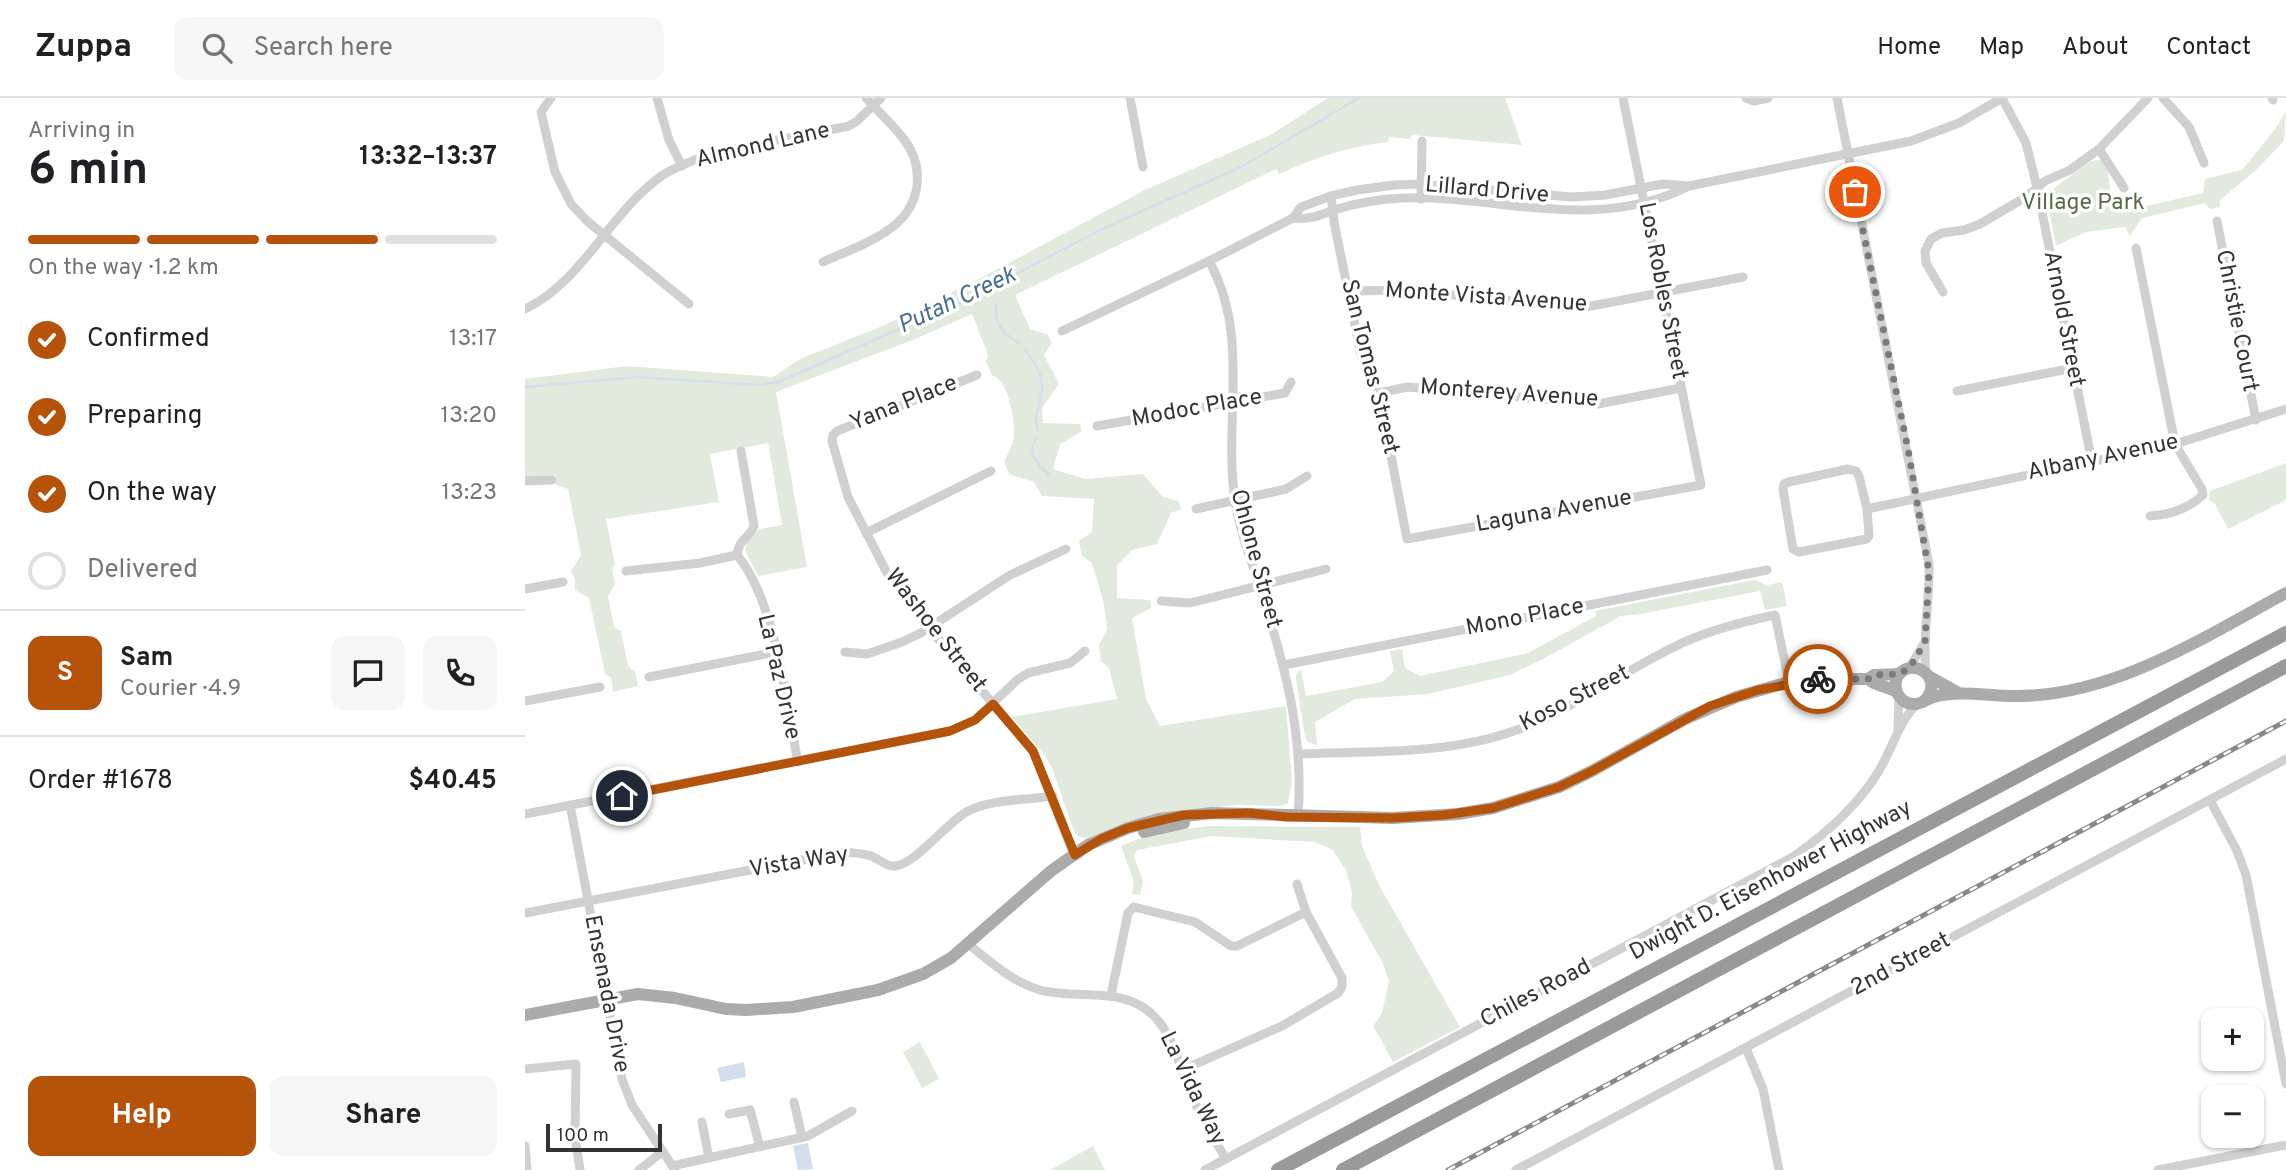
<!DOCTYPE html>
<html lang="en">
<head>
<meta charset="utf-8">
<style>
	body { margin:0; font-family:Overpass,sans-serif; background:#f6f6f6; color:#202124; height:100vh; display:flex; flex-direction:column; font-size:26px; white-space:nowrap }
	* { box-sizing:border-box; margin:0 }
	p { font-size:23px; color:#757577 }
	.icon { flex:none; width:38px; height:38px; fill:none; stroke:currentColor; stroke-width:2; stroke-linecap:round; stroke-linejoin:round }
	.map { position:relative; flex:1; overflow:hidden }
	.drawer { display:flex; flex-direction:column; background:#fff; width:525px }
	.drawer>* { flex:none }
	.controls { position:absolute; left:1676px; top:910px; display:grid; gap:14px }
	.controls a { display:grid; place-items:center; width:63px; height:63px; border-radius:14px; background:#fff; box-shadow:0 2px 5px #0004; font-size:35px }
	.scale { position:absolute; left:21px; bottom:18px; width:116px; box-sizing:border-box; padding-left:7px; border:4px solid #333; border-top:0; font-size:19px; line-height:24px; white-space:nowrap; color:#333; -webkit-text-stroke:5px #fff; paint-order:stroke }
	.pin { position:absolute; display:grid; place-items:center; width:60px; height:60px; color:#fff; margin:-30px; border:4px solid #fff; border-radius:50%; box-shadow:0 2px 7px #0007 }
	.courier { position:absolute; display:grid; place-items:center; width:70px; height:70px; margin:-35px; border:5px solid #b45309; border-radius:50%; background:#fff; color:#222; box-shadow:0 2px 9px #0007 }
	.head em { font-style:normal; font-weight:700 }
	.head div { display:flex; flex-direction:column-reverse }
	.head { display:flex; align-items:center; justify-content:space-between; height:119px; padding:0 28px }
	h1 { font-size:46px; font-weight:700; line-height:52px }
	.bar { display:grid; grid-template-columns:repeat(4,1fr); gap:10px 7px; align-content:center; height:84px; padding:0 28px }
	.bar i { height:9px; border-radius:5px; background:#e0e0e0 }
	.bar .current { background:#b45309 }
	.bar p { grid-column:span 4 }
	.line { display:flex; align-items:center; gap:18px; padding:0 28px; border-top:2px solid #e0e0e0 }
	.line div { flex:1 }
	.round { display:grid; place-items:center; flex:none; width:74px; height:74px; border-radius:14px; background:#f6f6f6 }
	ol { padding:0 28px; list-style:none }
	li { display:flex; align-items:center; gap:21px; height:77px }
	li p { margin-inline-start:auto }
	li .icon { padding:7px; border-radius:50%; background:#b45309; color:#fff; stroke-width:4 }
	li:last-child { color:#757577 }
	li i { width:38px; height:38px; border:4px solid #e0e0e0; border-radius:50% }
	.action { display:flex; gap:14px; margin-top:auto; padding:14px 28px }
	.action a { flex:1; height:80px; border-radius:14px; background:#b45309; color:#fff; font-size:28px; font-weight:700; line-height:80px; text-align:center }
	.action a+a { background:#f6f6f6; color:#202124 }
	header { display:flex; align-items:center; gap:42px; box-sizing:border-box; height:98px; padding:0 35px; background:#fff; border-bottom:2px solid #e0e0e0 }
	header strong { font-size:33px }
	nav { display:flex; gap:38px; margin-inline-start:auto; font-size:24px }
	.search { width:490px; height:63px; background:#f6f6f6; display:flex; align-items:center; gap:18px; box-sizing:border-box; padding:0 24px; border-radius:14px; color:#757577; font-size:26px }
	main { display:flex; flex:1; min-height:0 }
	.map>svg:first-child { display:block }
	.green { fill:#e2e9dd }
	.water { fill:#d2dfeb }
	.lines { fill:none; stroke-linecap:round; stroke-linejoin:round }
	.stream { stroke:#d2dfeb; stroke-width:2.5 }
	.minor { stroke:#d0d0d0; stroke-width:9 }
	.major { stroke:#ababab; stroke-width:12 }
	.highway { stroke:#9a9a9a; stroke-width:14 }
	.rail-casing { stroke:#888; stroke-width:5 }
	.rail { stroke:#fff; stroke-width:2.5; stroke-dasharray:8; stroke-linecap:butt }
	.done { stroke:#7a7a7a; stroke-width:7; stroke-dasharray:0 12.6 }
	.route { stroke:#b45309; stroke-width:9 }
	.labels { text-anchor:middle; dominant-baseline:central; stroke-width:7; stroke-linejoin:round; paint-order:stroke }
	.street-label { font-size:23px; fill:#333; stroke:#fff }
	.park-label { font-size:23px; fill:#536c43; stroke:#fff }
	.water-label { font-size:24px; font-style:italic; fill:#476d8f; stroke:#fff }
</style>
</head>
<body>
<header>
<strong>Zuppa</strong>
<div class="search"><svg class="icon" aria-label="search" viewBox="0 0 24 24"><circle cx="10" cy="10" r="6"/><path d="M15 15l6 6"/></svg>Search here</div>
<nav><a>Home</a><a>Map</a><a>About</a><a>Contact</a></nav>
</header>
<main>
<section class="drawer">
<div class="head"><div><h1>6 min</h1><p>Arriving in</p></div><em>13:32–13:37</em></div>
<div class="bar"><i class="current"></i><i class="current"></i><i class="current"></i><i></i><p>On the way · 1.2 km</p></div>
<ol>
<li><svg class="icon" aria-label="check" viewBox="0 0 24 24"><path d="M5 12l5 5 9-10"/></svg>Confirmed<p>13:17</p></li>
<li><svg class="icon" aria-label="check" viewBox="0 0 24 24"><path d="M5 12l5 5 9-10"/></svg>Preparing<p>13:20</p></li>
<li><svg class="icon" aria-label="check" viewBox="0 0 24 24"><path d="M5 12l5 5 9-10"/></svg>On the way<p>13:23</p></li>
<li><i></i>Delivered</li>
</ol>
<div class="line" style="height:126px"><b class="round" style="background:#b45309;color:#fff">S</b><div><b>Sam</b><p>Courier · 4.9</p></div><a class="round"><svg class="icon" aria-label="chat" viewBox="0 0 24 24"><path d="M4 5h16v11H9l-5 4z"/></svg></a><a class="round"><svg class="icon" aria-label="phone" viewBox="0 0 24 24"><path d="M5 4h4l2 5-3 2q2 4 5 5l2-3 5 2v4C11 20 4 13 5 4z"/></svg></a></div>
<div class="line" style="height:91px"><div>Order #1678</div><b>$40.45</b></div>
<div class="action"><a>Help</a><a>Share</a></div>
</section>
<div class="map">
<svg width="1761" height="1072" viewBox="0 0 1761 1072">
	<rect width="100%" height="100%" fill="#fff"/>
	<!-- green -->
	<g class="green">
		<path d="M 803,0 L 980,0 L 997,47 L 887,37 L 885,41 L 864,39 L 863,44 C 822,49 792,59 754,76 L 751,71 L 490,197 L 505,231 L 522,236 L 527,245 L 519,257 L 534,286 L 517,310 L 518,325 L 555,326 L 557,333 L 535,346 L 528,371 L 560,381 L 618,376 L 637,398 L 654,404 L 656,411 L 646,415 L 632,446 L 607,452 L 592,468 L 592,500 L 625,502 L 626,510 L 607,520 L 621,601 L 635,628 L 761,608 L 767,684 L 763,705 L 756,708 L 711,707 L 654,713 L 562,741 L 554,739 L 550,736 L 526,668 L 520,658 L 487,619 L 592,601 L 584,570 L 576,563 L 574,547 L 582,531 L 579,506 L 567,465 L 557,458 L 554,443 L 567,434 L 569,401 L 517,398 L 509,384 L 484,376 L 479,364 C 482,356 489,346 489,338 C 490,321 484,284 467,277 L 461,264 L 463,257 L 447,216 L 390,241 L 251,294 L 282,469 L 233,478 L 220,452 L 221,445 L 234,431 L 257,427 L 243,345 L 185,356 L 194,404 L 81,421 L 90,466 L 87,472 L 90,486 L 83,498 L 89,529 L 96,533 L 103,568 L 110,574 L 113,588 L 88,594 L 86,580 L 80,576 L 64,500 L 50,492 L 50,481 L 46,473 L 56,457 L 43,391 L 31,387 L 30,377 L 0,380 L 0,281 L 102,268 L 248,279 L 275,261 L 360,227 L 454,181 L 620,92 L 747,36 Z"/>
		<polygon points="1761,13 1759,43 1731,72 1695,102 1695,109 1685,111 1680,105 1617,120 1605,138 1600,129 1561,134 1531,148 1521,96 1566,63 1576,62 1582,69 1586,96 1600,108 1606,102 1613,110 1678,95 1680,81 1717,72 1751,30"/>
		<polygon points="1761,365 1761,402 1703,431 1690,406 1684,402 1685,393"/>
		<polygon points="1229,482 1242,487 1257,484 1262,508 1240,512 1235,493 1115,516 1096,518 1016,562 985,577 903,596 830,601 790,624 792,647 783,644 780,639 771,581 771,576 776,571 781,598 857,584 869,573 865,553 877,551 880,570 895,578 1003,555 1071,518 1070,513"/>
		<path d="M 685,728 L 835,729 L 837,748 L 855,789 L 935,929 L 868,964 L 848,928 L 857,915 L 864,883 L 858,866 L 826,808 L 827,795 L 821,772 L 808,752 L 790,744 L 687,738 L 612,752 L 609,759 L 618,783 L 615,797 L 607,796 L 609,784 L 596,748 C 624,735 655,731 685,728 Z"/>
		<polygon points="395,944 414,981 397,990 378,954"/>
		<polygon points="568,1048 580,1072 525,1072"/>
	</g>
	<!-- water -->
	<g class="water">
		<polygon points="219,964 221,979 196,984 192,970"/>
		<polygon points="283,1045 288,1071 273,1072 268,1048"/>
	</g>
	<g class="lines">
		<!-- stream -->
		<g class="stream">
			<path d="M 471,206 C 469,228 478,235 494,245"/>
			<path d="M 500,252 C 509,263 519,278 517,293 C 515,307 508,318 512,332"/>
			<polyline points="0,289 112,279 234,287 253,284 443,201 577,131 716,69 834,0"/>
			<path d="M 511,341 C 501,356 513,365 524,377"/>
		</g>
		<!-- minor -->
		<g class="minor">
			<polyline points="26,0 16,14 30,74 46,106 62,123 164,206"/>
			<polyline points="132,0 144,42 157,68"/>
			<polyline points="605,0 618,69"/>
			<polyline points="1221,0 1229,3 1243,0"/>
			<path d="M 1312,0 L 1404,466 C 1405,503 1397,539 1401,575"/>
			<polyline points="1477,0 1501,45 1512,89 1567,364"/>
			<polyline points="1638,0 1664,29 1679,65"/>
			<polyline points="1747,0 1748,2"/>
			<polyline points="1574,51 1599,90"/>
			<polyline points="806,98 809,124 836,257 854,295 882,441 1176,387 1098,0"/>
			<polyline points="896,101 897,43"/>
			<path d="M 768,120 C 785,122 794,117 809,112 C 831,105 855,101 878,100 C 974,97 1069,135 1162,89"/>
			<polyline points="1692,123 1731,322"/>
			<path d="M 1611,150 L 1650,346 L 1677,391 L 1678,397 C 1663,411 1645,417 1625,418"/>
			<path d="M 684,163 C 726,238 698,323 710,403 C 715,435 727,465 737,495 C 761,572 779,637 773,719"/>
			<path d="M 298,164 C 320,154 346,145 366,130 C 396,108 401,70 378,40 C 367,26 353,13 341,0"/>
			<polyline points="825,193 880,192 1056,210 1218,179"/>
			<polyline points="1418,194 1401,165 1400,153 1406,141 1417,135 1439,132 1455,126 1501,99 1520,83 1545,72 1574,51 1623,0"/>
			<path d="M 0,211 C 60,182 84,114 138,77 C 154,67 174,60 192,54 L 324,28 L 332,23 L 356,0"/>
			<polyline points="537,233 684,163 768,120 776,109 806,98 832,92 869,87 896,86 1047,99 1080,97 1138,86 1164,88 1386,43 1434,25 1477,0"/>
			<polyline points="452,277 312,333 308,337 307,343 323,399 362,475 403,529 508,653 549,757"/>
			<polyline points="1432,293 1548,270"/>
			<polyline points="854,295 882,289 1073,306 1156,290"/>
			<polyline points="572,328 760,295 766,284"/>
			<polyline points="0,383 27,382"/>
			<polyline points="671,411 761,391 782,378"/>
			<polyline points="1342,411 1344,438 1342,441 1274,454 1268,451 1258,391 1259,386 1264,384 1323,371 1331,373 1334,378 1342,411 1650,346 1761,311"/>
			<polyline points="341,435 466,373"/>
			<path d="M 212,457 C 251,503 261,605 273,664"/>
			<path d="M 212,457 C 214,440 224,441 229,428 L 216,353"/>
			<polyline points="101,473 175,465 212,457"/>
			<polyline points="0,491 38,484"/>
			<polyline points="636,503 665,505 801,471"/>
			<polyline points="320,554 342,556 377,544 396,535 485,477 541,451"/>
			<polyline points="759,567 1242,472"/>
			<polyline points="1384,570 1400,544"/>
			<polyline points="124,579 251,554"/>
			<polyline points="0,603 75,589"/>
			<polyline points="1373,631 1374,598"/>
			<path d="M 774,656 C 845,653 921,657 989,633 C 1046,613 1095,575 1149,549 C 1180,533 1216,524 1250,517 L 1264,584"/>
			<polyline points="1685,702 1712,753 1721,777 1761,986"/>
			<polyline points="45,707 97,981 107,1007 150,1072"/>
			<polyline points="0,716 425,633 450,622 492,582 503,575 545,565 560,553"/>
			<path d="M 0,815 L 319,754 C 328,755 337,755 346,758 C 354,761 362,769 370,768 C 391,766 422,724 443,713 C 467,701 501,702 528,698"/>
			<path d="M 443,846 C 466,864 487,884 515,892 C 556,903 605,885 635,925 C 649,943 655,968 663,989 C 673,1014 687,1038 701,1061"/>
			<polyline points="586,897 603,815 609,809 670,824 706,848 712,848 781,814"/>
			<polyline points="1221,950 1238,991 1254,1072"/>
			<polyline points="0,971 51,966 50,1040 55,1072"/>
			<polyline points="657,972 757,928 813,895 817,889 817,880 781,814 772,786"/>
			<polyline points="269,1004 277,1039"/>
			<polyline points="204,1016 225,1012 235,1049"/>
			<polyline points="177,1024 184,1060"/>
			<polyline points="0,1048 2,1072"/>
			<polyline points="147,1068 283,1038 327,1013"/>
			<polyline points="114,1072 137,1054"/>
			<path d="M 680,1072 L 1268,759 C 1302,735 1334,707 1355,671 C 1368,649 1374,623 1393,605"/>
			<polyline points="991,1072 1761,661"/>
			<polyline points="1633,1072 1761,1047"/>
		</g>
		<!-- major -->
		<g class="major">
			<polyline points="1405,579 1432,594"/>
			<polyline points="1343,581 1349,585 1371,593"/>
			<path d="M 1401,601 C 1420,577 1383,557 1372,580 C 1367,592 1376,607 1390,606 C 1397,606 1403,600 1409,599 C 1435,592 1462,598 1489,598 C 1588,599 1677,540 1761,495"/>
			<polyline points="619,734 659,725"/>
			<polyline points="0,917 113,896 150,900 201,911 221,912 268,909 353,892 398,876 426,860 526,773 563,747 603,730 634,721 687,715 868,720 933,716 968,710 1034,689 1067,673 1160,621 1211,599 1264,584 1292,581 1343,581 1349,577 1374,576"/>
		</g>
		<!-- highway -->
		<g class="highway">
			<polyline points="753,1072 1761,535"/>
			<polyline points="818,1072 1761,568"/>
		</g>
		<defs>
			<polyline id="rail" points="923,1072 1761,623"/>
		</defs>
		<!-- rail casing -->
		<use href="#rail" class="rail-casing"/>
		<!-- rail -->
		<use href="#rail" class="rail"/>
	</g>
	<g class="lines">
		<!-- done -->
		<polyline class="done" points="1293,581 1343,581 1349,577 1374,576 1384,570 1390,561 1400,544 1404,474 1383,351 1330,94"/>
		<!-- route -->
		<polyline class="route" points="97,698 425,633 450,622 468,606 508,653 550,757 576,741 603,730 659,717 725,715 761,719 868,720 919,717 968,710 1034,689 1067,673 1185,608 1233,592 1293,581"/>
	</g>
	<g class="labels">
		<!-- street labels -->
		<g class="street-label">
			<text transform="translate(238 48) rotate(-13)">Almond Lane</text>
			<text transform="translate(962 93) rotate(5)">Lillard Drive</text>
			<text transform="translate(1137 193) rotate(79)">Los Robles Street</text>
			<text transform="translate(961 200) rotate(4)">Monte Vista Avenue</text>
			<text transform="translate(1538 221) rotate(79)">Arnold Street</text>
			<text transform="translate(1711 223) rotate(79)">Christie Court</text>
			<text transform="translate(844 269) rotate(76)">San Tomas Street</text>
			<text transform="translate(984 296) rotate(4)">Monterey Avenue</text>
			<text transform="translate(379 306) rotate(-22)">Yana Place</text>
			<text transform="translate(672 311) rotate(-10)">Modoc Place</text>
			<text transform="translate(1578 360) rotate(-12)">Albany Avenue</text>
			<text transform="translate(1029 414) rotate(-10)">Laguna Avenue</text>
			<text transform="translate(730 461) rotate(75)">Ohlone Street</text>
			<text transform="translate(1000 520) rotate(-11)">Mono Place</text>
			<text transform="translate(410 533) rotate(52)">Washoe Street</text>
			<text transform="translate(253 579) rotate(77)">La Paz Drive</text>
			<text transform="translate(1050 601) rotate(-27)">Koso Street</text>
			<text transform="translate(274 765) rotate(-9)">Vista Way</text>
			<text transform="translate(1246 783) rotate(-28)">Dwight D. Eisenhower Highway</text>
			<text transform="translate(1376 867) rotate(-28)">2nd Street</text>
			<text transform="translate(81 896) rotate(79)">Ensenada Drive</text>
			<text transform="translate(1011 896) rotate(-28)">Chiles Road</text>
			<text transform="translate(667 991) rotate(64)">La Vida Way</text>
		</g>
		<!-- park labels -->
		<g class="park-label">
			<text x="1558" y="105">Village Park</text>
		</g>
		<!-- water labels -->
		<g class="water-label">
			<text transform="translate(432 203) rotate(-25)">Putah Creek</text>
		</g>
	</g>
</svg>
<div class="controls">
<a>+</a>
<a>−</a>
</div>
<div class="scale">100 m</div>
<div class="pin" style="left:1330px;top:94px;background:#ea580c"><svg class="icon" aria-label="bag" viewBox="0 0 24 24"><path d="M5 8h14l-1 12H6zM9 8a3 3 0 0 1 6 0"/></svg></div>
<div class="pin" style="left:97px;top:698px;background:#1f2937"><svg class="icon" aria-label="home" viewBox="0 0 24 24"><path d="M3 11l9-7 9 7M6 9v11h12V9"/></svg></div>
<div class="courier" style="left:1293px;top:581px"><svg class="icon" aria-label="bike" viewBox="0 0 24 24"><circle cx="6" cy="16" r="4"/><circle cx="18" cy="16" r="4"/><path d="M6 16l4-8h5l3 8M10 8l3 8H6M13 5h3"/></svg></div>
</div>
</main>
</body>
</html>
